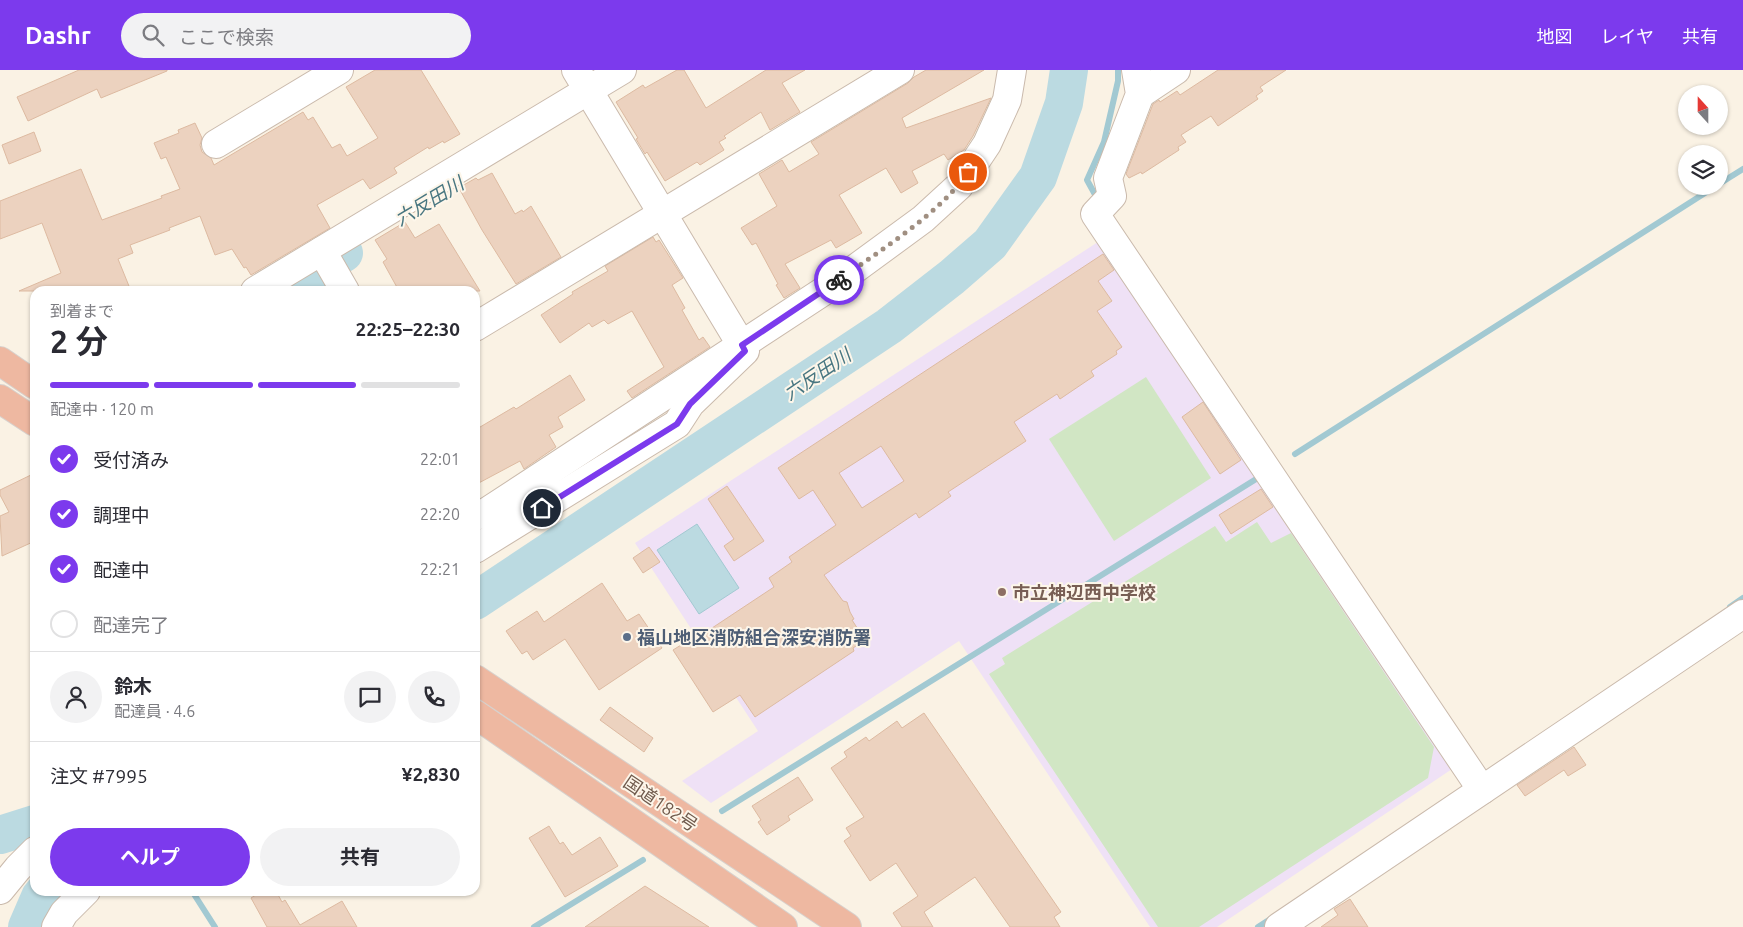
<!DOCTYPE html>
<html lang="ja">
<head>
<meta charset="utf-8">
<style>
	body { margin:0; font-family:Ubuntu,"Noto Sans JP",sans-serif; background:#f2f2f3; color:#2b2b33; height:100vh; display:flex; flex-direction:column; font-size:19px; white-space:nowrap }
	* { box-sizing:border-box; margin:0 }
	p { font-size:16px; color:#7c7c81 }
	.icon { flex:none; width:28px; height:28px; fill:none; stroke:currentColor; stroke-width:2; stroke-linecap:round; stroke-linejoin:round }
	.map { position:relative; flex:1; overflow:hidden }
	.panel { position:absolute; left:30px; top:216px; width:450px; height:610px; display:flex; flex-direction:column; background:#fff; border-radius:15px; box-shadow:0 1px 4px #0004 }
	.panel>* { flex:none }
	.needle { width:32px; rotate:339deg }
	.tools { position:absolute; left:1678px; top:15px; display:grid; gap:10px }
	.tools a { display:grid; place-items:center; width:50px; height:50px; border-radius:50%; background:#fff; box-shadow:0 1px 4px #0004; font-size:25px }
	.pin { position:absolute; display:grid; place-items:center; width:42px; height:42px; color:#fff; margin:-21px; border:2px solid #fff; border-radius:50%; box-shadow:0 1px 5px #0007 }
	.courier { position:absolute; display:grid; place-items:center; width:50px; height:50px; margin:-25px; border:4px solid #7c3aed; border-radius:50%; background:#fff; color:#222; box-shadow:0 1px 6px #0007 }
	.head em { font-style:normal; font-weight:700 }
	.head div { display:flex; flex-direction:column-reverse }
	.head { display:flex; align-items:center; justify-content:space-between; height:85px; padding:0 20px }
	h1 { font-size:32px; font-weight:700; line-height:38px }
	.bar { display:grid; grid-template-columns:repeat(4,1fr); gap:8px 5px; align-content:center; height:60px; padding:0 20px }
	.bar i { height:6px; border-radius:4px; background:#e1e1e2 }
	.bar .on { background:#7c3aed }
	.bar p { grid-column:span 4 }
	.line { display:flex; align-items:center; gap:12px; padding:0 20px; border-top:1px solid #e1e1e2 }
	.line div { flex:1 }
	.round { display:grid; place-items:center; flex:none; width:52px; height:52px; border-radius:26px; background:#f2f2f3 }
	ol { padding:0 20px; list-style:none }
	li { display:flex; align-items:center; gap:15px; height:55px }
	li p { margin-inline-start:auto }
	li .icon { padding:5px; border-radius:50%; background:#7c3aed; color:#fff; stroke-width:4 }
	li:last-child { color:#7c7c81 }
	li i { width:28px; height:28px; border:2px solid #e1e1e2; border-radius:50% }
	.button { display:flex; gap:10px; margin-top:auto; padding:10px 20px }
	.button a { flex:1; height:58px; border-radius:30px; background:#7c3aed; color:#fff; font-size:20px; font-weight:700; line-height:58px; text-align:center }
	.button a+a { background:#f2f2f3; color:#2b2b33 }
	header { display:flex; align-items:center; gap:30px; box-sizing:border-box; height:70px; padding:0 25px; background:#7c3aed; color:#fff }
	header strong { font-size:24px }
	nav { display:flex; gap:28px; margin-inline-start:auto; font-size:18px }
	.search { width:350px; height:45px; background:#f2f2f3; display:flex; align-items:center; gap:12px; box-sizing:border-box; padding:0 18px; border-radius:28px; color:#7c7c81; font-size:19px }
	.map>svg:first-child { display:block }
	.education { fill:#efe1f6 }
	.green { fill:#d1e6c4 }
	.water { fill:#bbdae1; stroke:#a2c9d2 }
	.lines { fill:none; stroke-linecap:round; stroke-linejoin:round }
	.stream { stroke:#a2c9d2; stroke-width:6 }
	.river { stroke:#bbdae1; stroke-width:38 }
	.building { fill:#ecd2bf; stroke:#ddbaa1; fill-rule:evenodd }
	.minor-casing { stroke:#cabaac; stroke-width:30 }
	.highway-casing { stroke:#d7d1cd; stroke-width:30 }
	.minor { stroke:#fff; stroke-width:28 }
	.highway { stroke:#eeb8a1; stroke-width:28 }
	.done { stroke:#a08f81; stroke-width:5; stroke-dasharray:0 9 }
	.route { stroke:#7c3aed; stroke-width:6 }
	.education-dot { fill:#8d6e63; stroke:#fdf6ea; stroke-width:2 }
	.service-dot { fill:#5c6f8a; stroke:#fdf6ea; stroke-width:2 }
	.labels { text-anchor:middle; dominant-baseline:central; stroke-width:4; stroke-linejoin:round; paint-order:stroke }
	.education-label { font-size:18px; font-weight:bold; fill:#785e54; stroke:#fdf6ea; text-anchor:start }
	.service-label { font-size:18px; font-weight:bold; fill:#4e5e75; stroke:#fdf6ea; text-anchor:start }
	.street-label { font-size:18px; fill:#705a4c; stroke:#fdf6ea }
	.water-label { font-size:19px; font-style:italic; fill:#487681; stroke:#fdf6ea }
</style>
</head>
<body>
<header>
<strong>Dashr</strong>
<div class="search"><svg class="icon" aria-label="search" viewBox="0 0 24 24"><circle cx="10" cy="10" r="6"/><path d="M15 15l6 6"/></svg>ここで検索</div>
<nav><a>地図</a><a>レイヤ</a><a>共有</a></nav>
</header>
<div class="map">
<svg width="1743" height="857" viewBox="0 0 1743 857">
	<rect width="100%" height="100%" fill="#faf2e4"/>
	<!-- education -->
	<polygon class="education" points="1101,170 1455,697 1217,857 1150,857 959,571 711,733 682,711 758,661 635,473"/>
	<!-- green -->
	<g class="green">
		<polygon points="1146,307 1211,408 1114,471 1049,369"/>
		<polygon points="1257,452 1271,473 1291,463 1434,677 1428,708 1199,857 1158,857 989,604 1005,594 1002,588 1215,456 1226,472"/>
	</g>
	<!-- water -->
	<polygon class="water" points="697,454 739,518 699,544 657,480"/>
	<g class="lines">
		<!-- stream -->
		<g class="stream">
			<polyline points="1719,114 1743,99"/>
			<polyline points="1098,130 1087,110 1104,72 1118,11 1118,0"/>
			<polyline points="1295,384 1716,116"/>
			<polyline points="1730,537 1743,528"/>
			<polyline points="722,741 1261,406"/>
			<polyline points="192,821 215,857"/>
			<polyline points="534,857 643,790"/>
			<polyline points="1258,857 1272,848"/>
		</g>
		<!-- river -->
		<g class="river">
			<polyline points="281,221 344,183"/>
			<polyline points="475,531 889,256 952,207 990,174 1038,107 1064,33 1069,0"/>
			<polyline points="0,765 35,754"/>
			<polyline points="27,857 40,827 45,821"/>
		</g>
	</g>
	<!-- building -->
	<g class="building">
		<polygon points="79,0 167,0 167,1 101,28 97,19 28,51 17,27"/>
		<polygon points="375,0 421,0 460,64 444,73 443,71 429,79 428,77 394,98 397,103 370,119 363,109 317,135 330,158 251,205 246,197 244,198 232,179 215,185 200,146 169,158 170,160 130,175 133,183 118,189 131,221 19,221 61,203 42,153 0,169 0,131 81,99 102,150 162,128 161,126 180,119 166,87 161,89 154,73 179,63 178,60 195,53 202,68 200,75 202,82 211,88 214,95 303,42 308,50 313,47 332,78 340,74 347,86 378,68 346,17"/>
		<polygon points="677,0 684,0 706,38 766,0 805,0 782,13 800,42 770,60 761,42 724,66 726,68 719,72 724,80 700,95 697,92 665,111 647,82 645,84 636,69 638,68 616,32 643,15 645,18"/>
		<polygon points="926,0 984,0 902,48 906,58 991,28 973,66 964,80 948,90 944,84 912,101 918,113 901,123 886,98 839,125 862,163 836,178 831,170 785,194 800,218 784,228 776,215 778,214 756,173 752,175 741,158 777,136 759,104 782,90 789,102 819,84 811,72 908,13 914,7"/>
		<polygon points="1218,0 1286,0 1260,17 1263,21 1256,26 1258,29 1218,56 1211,46 1181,65 1186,72 1178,77 1179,80 1142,104 1141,102 1129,108 1126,104 1153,34 1159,30 1160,32 1177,21 1180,25"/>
		<polygon points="34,62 41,81 9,94 2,75"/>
		<polygon points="492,103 515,144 522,140 523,142 531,136 561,187 516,214 482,160 460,120 463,118 462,116 476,108 478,110"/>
		<polygon points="405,152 415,168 439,154 480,221 399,221 383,192 387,189 375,170"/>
		<polygon points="653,167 656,172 659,170 683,208 672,215 685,238 682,240 699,270 703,267 710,277 632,328 627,321 664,297 632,241 608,254 604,250 592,257 589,253 560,273 541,245 573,224 572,222 608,201 605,196"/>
		<path d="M 1103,184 L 1114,200 L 1098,211 L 1112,231 L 1097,241 L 1122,277 L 1116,281 L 1117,284 L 1091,301 L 1094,306 L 1060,329 L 1057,324 L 1014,352 L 1026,371 L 948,422 L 951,426 L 919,448 L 916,443 L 824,505 L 843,531 L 847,532 L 850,542 L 854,549 L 852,550 L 865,570 L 853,578 L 854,581 L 755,647 L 740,625 L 713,642 L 673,580 L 705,560 L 706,562 L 774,517 L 769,508 L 792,492 L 789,487 L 836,455 L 813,420 L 799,429 L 778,398 ZM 881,376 L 904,411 L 862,438 L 839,403 Z"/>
		<polygon points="570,305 585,330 558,347 563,357 549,365 556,377 524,399 520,391 475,415 475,360 514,337 516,339"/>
		<polygon points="1203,332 1241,390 1220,404 1182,347"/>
		<polygon points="35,403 35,471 2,486 0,446 9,442 0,425 0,420"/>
		<polygon points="727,416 764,471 734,491 724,476 734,469 708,429"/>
		<polygon points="1261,419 1273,437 1231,464 1219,445"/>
		<polygon points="649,477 660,492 643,503 633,488"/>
		<polygon points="602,513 627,551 639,544 662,578 599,620 565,569 533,590 527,581 522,584 506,561 537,541 544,552"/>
		<polygon points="610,637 653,668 644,682 600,650"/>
		<polygon points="924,643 1061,842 1054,847 1060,857 1010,857 975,807 924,842 933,857 902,857 893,843 918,826 896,793 870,811 844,771 851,766 846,758 864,747 831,698 847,687 844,682 866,667 869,671 897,651 902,658"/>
		<polygon points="1574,677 1586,695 1568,706 1564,700 1525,726 1517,715"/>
		<polygon points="798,707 813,730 788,746 790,750 767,765 758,752 761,750 752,736"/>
		<polygon points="549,756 560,774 563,772 572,785 600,767 618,796 565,827 529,768"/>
		<polygon points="645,816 709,857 585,857"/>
		<polygon points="262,821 276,821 282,832 285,830 300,855 342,831 357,857 267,857 251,828"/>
		<polygon points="1350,829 1368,857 1321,857 1338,845 1334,839"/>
	</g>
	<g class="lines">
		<defs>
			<g id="minor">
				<polyline points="1136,0 1140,24 1108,108 1112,126 1095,144 1482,720"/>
				<polyline points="1140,24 1176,0"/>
				<polyline points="216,74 339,0"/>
				<polyline points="322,181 345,221"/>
				<polyline points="255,221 622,0"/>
				<polyline points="475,257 900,0"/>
				<polyline points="475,446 485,443 833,215 923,149 959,116 987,74 1007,30 1012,0"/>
				<polyline points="475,479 677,354 690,334 745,281 576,0"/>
				<polyline points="0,820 18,798 35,781"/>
				<polyline points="56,857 64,843 86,821"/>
				<polyline points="1279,857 1743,544"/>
			</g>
			<g id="highway">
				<polyline points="0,291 35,315"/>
				<polyline points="0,329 35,352"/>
				<polyline points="475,609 847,857"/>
				<polyline points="475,644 783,857"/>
			</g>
		</defs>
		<!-- minor casing -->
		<use href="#minor" class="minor-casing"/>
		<!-- highway casing -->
		<use href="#highway" class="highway-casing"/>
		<!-- minor -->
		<use href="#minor" class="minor"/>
		<!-- highway -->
		<use href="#highway" class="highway"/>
	</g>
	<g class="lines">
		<!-- done -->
		<path class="done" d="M 839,210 C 880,180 940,144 968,102"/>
		<!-- route -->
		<polyline class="route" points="542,438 677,354 690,334 745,281 742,275 839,210"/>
	</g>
	<!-- markers -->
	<circle class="education-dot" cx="1002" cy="522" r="5"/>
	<circle class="service-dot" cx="627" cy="567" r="5"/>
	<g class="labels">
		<!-- education labels -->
		<g class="education-label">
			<text x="1012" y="522">市立神辺西中学校</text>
		</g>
		<!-- service labels -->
		<g class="service-label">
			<text x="637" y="567">福山地区消防組合深安消防署</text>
		</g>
		<!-- street labels -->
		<g class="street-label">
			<text transform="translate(661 733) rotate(34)">国道182号</text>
		</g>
		<!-- water labels -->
		<g class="water-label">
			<text transform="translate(429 131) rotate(-31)">六反田川</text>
			<text transform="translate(817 304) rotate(-34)">六反田川</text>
		</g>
	</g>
</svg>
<div class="tools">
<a><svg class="needle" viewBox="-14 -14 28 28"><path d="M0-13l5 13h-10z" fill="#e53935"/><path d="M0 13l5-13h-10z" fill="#7c7c81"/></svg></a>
<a><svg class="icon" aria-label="layers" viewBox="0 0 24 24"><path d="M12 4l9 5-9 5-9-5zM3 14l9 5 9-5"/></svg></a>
</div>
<div class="pin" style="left:968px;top:102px;background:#ea580c"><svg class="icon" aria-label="bag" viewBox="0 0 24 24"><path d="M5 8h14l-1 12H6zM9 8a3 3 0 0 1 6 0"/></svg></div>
<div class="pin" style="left:542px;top:438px;background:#1f2937"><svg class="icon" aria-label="home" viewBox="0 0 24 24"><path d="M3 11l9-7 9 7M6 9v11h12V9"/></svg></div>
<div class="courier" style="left:839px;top:210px"><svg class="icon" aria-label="bike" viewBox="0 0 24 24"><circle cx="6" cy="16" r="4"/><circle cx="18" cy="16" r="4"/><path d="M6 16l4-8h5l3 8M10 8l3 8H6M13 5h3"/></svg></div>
<section class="panel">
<div class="head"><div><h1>2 分</h1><p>到着まで</p></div><em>22:25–22:30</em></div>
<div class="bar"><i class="on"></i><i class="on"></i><i class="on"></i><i></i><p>配達中 · 120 m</p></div>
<ol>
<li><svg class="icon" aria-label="check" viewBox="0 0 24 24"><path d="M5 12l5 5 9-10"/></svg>受付済み<p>22:01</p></li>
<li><svg class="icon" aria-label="check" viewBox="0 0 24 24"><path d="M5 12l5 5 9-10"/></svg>調理中<p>22:20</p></li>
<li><svg class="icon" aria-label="check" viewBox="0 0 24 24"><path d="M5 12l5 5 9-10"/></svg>配達中<p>22:21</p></li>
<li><i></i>配達完了</li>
</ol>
<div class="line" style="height:90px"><a class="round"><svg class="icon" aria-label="person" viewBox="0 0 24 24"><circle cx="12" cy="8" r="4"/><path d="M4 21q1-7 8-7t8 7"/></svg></a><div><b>鈴木</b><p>配達員 · 4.6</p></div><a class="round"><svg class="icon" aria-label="chat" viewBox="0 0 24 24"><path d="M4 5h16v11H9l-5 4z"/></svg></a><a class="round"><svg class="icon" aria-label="phone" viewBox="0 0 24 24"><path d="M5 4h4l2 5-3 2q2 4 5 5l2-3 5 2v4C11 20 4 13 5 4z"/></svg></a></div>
<div class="line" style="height:65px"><div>注文 #7995</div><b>¥2,830</b></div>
<div class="button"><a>ヘルプ</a><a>共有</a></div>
</section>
</div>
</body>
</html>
